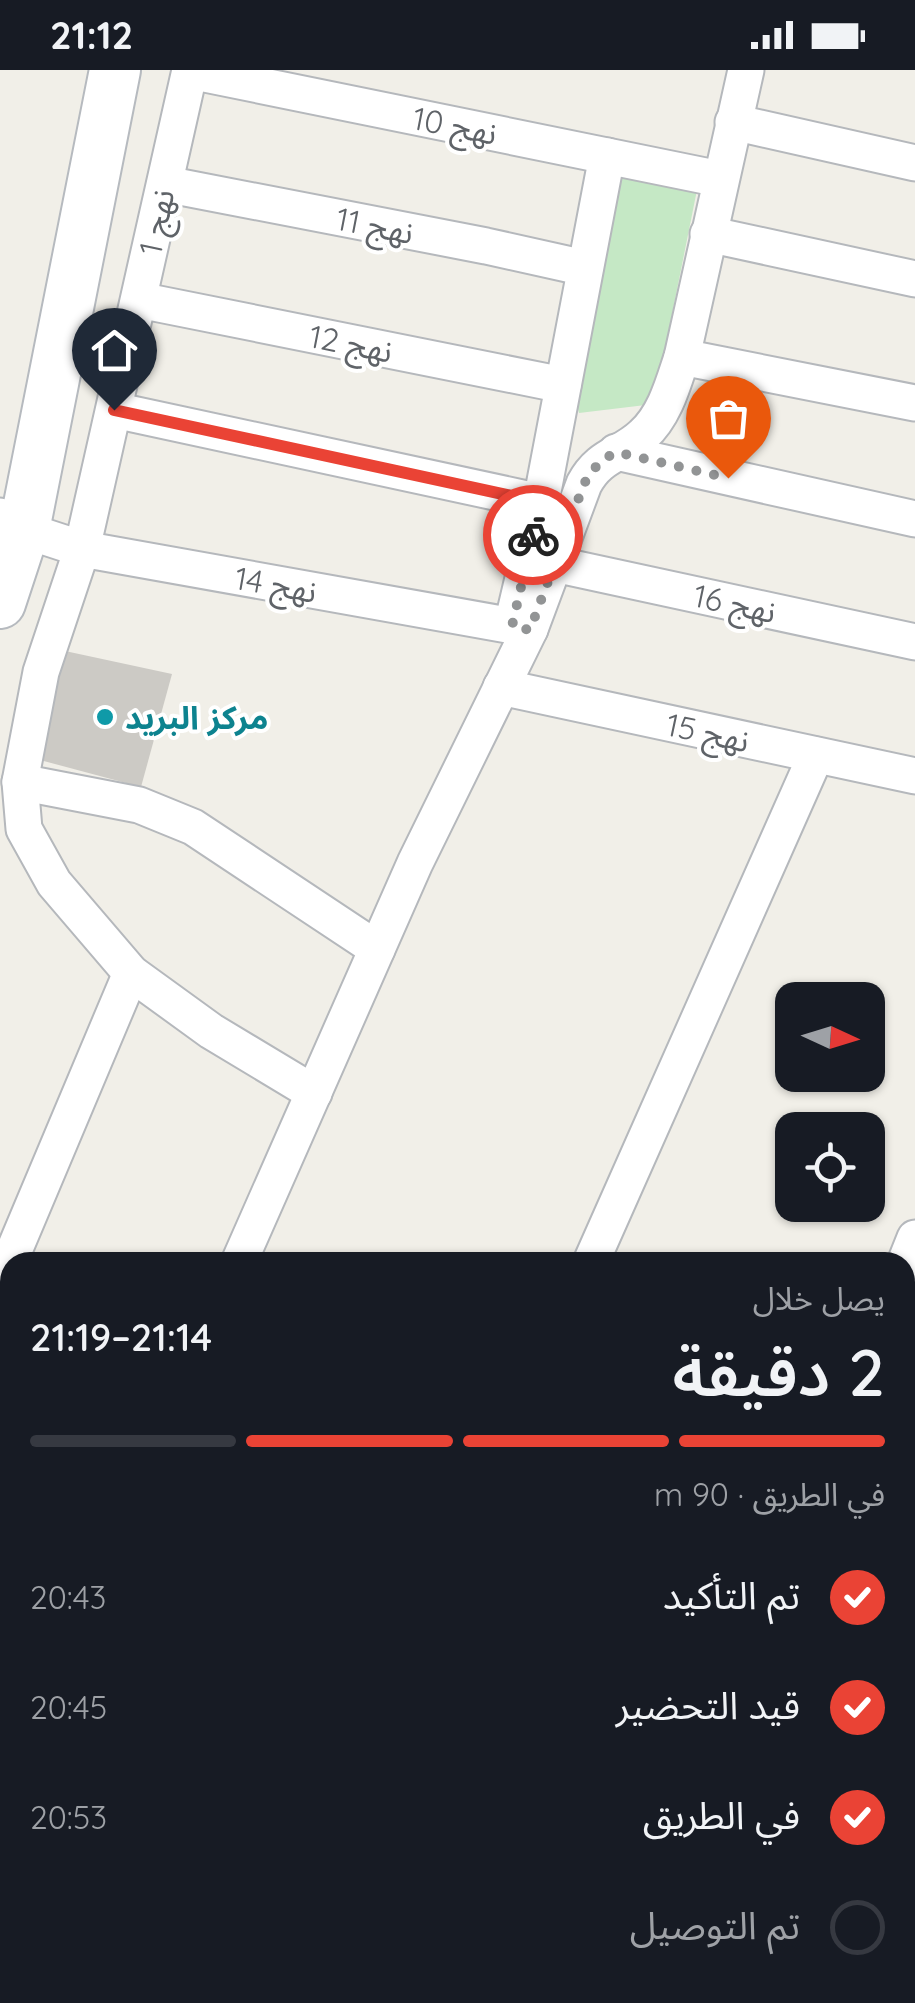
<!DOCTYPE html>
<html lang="ar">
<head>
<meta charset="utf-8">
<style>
	body { margin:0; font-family:Quicksand,"Noto Sans Arabic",sans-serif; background:#20242c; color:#f1f3f6; direction:rtl; height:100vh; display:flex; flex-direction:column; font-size:38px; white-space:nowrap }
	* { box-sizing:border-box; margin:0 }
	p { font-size:32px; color:#9ea1a6 }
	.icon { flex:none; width:55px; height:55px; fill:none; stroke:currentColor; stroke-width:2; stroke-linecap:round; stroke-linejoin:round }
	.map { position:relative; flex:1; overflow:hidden; direction:ltr }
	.side { position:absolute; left:0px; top:1182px; width:915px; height:752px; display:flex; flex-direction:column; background:#171b24; border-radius:30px 30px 0 0; box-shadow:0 2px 8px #0004; direction:rtl }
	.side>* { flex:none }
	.needle { width:65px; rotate:94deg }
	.controls { position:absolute; left:775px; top:912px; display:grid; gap:20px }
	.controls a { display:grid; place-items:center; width:110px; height:110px; border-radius:20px; background:#171b24; box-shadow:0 2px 8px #0004; font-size:50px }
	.pin { position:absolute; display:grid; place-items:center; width:85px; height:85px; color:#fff; margin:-102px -42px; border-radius:50% 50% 50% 0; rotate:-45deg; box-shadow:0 0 10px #0007 }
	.pin .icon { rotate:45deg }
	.courier { position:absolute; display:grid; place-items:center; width:100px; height:100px; margin:-50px; border:8px solid #ea4335; border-radius:50%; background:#fff; color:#222; box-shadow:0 2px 12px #0007 }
	.head em { font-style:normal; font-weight:600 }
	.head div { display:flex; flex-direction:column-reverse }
	.head { display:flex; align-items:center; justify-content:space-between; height:170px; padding:0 30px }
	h1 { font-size:65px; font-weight:600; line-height:75px }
	.bar { display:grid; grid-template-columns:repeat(4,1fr); gap:15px 10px; align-content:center; height:120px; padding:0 30px }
	.bar i { height:12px; border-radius:8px; background:#363941 }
	.bar .active { background:#ea4335 }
	.bar p { grid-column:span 4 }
	ol { padding:0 30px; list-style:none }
	li { display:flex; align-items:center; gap:30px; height:110px }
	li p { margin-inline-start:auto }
	li .icon { padding:10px; border-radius:50%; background:#ea4335; color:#fff; stroke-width:4 }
	li:last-child { color:#9ea1a6 }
	li i { width:55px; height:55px; border:5px solid #363941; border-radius:50% }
	.status { display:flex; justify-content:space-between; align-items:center; height:70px; padding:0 50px; background:#171b24; direction:ltr }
	.status svg { height:28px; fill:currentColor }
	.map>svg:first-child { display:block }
	.green { fill:#c5e8c5 }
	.building { fill:#cccac5 }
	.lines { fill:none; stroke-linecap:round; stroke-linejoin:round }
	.street-casing { stroke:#b5b8bc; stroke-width:39 }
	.secondary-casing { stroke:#b6babf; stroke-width:54 }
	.street { stroke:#fff; stroke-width:35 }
	.secondary { stroke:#fff; stroke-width:50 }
	.done { stroke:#929495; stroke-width:10; stroke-dasharray:0 18 }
	.route { stroke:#ea4335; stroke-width:12 }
	.culture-dot { fill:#0f9aa8; stroke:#fff; stroke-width:4 }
	.labels { text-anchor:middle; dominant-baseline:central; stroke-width:8; stroke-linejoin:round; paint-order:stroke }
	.street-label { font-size:32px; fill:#5f6368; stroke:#fff }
	.culture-label { font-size:32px; font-weight:bold; fill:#0d838f; stroke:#fff; text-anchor:start }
</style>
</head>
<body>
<div class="status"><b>21:12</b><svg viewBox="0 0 49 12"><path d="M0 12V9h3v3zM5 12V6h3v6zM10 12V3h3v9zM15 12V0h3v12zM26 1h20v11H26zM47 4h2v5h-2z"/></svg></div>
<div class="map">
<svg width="915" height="1933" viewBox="0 0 915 1933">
	<rect width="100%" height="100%" fill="#f1efe8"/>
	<!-- green -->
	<polygon class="green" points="611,89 699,110 654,334 579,343 572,315"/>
	<!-- building -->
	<polygon class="building" points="65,581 172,604 141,717 40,690"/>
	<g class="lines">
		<defs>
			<g id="street">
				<polyline points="190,0 82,479 41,602 20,712 24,759 54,813 131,903 211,961 314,1023"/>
				<polyline points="190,1 720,109"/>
				<polyline points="733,52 915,93"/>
				<polyline points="165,114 486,176 585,198"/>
				<polyline points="708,164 915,209"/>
				<polyline points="139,230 563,315"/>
				<polyline points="682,287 915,333"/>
				<polyline points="114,340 541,432"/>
				<polyline points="616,382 915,449"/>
				<polyline points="0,446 24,460 82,479 530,559"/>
				<polyline points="554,494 915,572"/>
				<polyline points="512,555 541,432 607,86"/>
				<polyline points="501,617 915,706"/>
				<polyline points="20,712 139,735 193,757 377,879"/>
				<path d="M 239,1192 L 415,793 L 530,559 L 584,414 C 600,384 621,386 643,365 C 665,345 673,314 682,287 L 746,0"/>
				<polyline points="591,1192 816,685"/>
				<polyline points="905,1193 915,1168"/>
				<polyline points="0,1214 131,903"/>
				<polyline points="905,1352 915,1333"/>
				<polyline points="905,1416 915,1419"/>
				<polyline points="0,1504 10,1508"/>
				<polyline points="905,1692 915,1694"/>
				<polyline points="0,1755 10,1729"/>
				<polyline points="905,1839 915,1834"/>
				<polyline points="318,1925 319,1933"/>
				<polyline points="793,1925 794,1933"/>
				<polyline points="43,1933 43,1925"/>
			</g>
			<polyline id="secondary" points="0,533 24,460 115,0"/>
		</defs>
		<!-- street casing -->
		<use href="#street" class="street-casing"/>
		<!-- secondary casing -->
		<use href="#secondary" class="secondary-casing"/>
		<!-- street -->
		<use href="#street" class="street"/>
		<!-- secondary -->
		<use href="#secondary" class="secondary"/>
	</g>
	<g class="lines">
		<!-- done -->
		<path class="done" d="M 533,465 L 512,556 L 530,560 L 584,414 C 592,399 600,391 616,382 L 728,408"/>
		<!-- route -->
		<polyline class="route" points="114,340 540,432 533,465"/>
	</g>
	<!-- markers -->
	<circle class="culture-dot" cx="105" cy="647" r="10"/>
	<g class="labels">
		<!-- street labels -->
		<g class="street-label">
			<text transform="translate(455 55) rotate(11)">نهج 10</text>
			<text transform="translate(156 152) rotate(-78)">نهج 1</text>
			<text transform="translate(375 155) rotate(11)">نهج 11</text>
			<text transform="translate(351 273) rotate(11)">نهج 12</text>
			<text transform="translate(276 514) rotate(10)">نهج 14</text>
			<text transform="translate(735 533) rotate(12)">نهج 16</text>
			<text transform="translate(708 662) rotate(12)">نهج 15</text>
		</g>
		<!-- culture labels -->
		<g class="culture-label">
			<text x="125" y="647">مركز البريد</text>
		</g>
	</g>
</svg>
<div class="controls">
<a><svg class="needle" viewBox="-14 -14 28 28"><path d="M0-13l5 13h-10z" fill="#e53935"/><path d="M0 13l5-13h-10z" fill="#9ea1a6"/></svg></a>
<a><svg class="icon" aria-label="locate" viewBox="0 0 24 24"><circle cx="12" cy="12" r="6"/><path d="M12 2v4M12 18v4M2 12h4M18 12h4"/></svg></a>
</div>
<div class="pin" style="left:728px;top:408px;background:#ea580c"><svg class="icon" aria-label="bag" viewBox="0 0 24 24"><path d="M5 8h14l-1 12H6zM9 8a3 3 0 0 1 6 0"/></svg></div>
<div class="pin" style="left:114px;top:340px;background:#1f2937"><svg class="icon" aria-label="home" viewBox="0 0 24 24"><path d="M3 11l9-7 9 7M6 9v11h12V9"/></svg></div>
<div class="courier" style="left:533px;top:465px"><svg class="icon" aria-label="bike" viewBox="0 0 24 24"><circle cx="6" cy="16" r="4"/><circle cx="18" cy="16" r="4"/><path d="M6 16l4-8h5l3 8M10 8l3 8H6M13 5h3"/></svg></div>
<section class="side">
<div class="head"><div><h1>2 دقيقة</h1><p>يصل خلال</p></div><em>21:14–21:19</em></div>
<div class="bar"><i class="active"></i><i class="active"></i><i class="active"></i><i></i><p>في الطريق · 90 m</p></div>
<ol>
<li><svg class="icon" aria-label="check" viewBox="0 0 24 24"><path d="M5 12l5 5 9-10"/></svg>تم التأكيد<p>20:43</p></li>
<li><svg class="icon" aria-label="check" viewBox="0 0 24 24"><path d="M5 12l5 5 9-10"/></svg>قيد التحضير<p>20:45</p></li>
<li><svg class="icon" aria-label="check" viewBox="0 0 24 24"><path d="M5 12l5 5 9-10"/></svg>في الطريق<p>20:53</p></li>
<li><i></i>تم التوصيل</li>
</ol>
</section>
</div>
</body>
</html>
